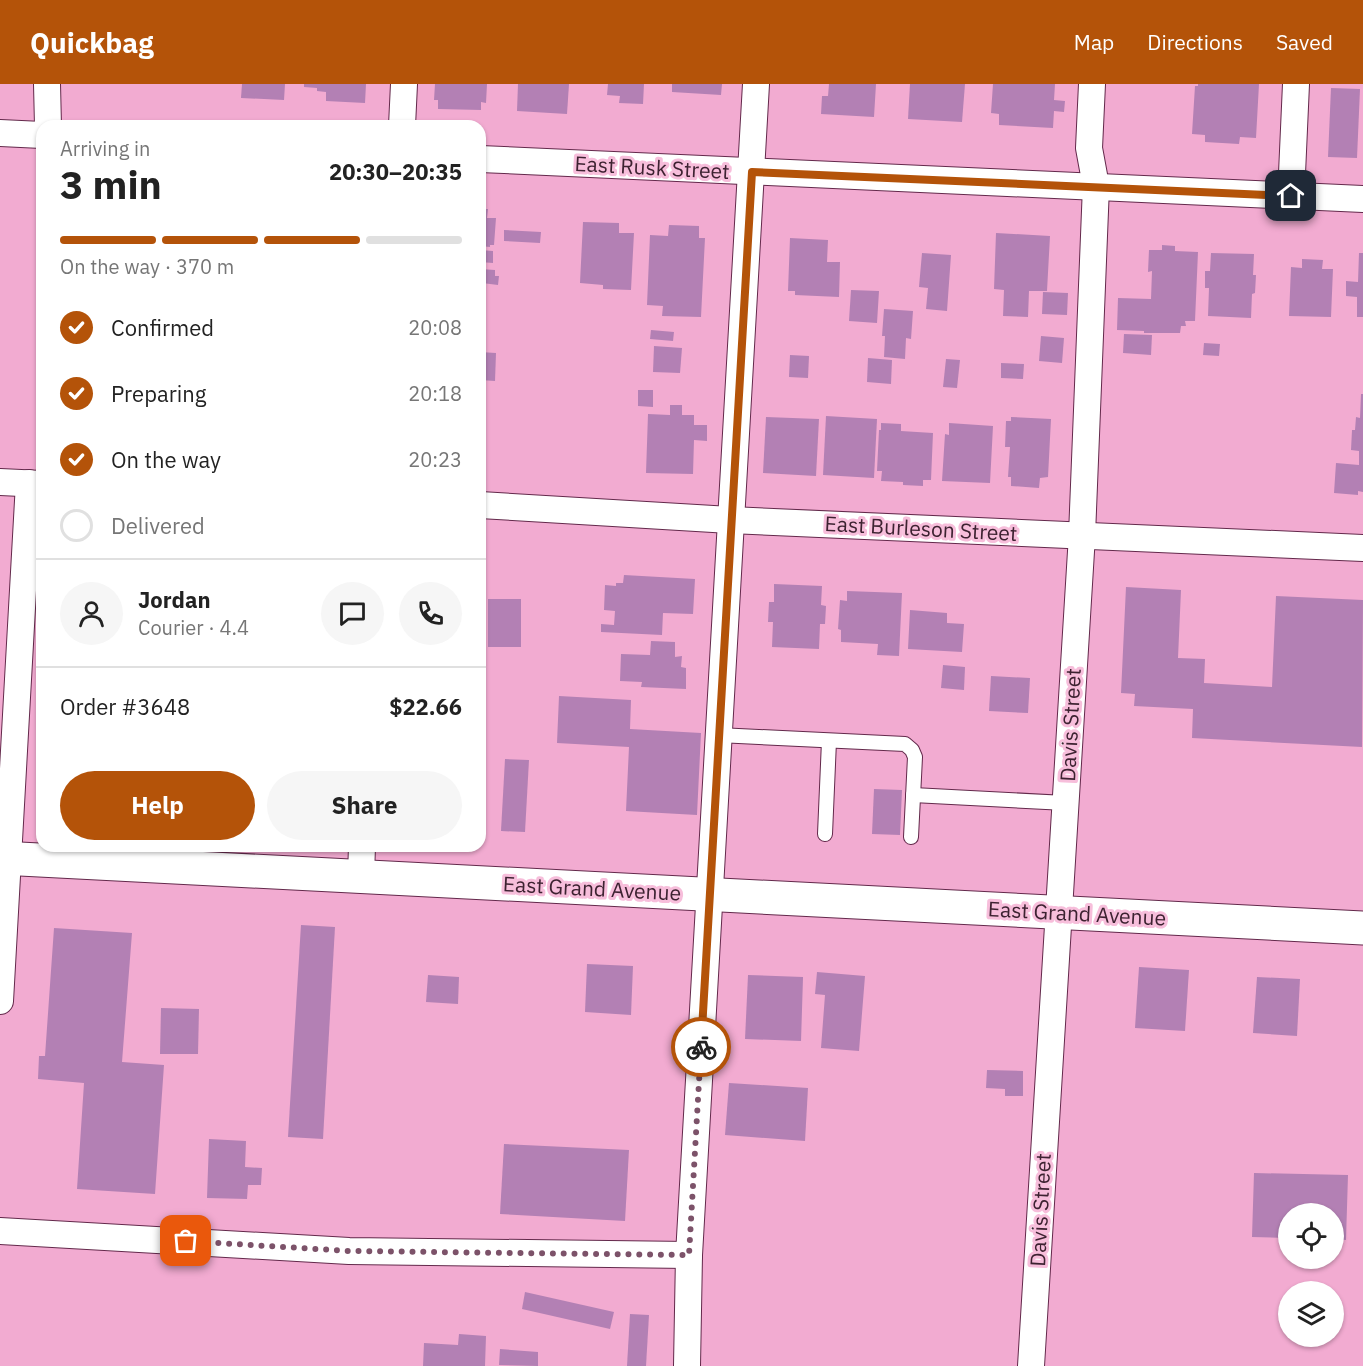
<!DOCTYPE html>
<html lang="en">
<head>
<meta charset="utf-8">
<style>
	body { margin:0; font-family:"IBM Plex Sans",sans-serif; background:#f6f6f6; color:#222; height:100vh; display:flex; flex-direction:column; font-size:22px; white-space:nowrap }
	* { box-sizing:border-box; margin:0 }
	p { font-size:20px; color:#767676 }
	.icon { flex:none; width:33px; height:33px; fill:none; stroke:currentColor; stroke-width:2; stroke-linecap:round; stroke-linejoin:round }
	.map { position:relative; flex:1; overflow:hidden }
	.panel { position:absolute; left:36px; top:36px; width:450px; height:732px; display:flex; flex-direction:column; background:#fff; border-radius:18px; box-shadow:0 2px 4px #0004 }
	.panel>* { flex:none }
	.controls { position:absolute; left:1278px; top:1119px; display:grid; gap:12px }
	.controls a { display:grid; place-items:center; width:66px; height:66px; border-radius:50%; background:#fff; box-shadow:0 2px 4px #0004; font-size:30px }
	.pin { position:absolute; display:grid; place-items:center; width:51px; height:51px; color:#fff; margin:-26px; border-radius:12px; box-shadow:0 3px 9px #0006 }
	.courier { position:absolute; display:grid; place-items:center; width:60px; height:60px; margin:-30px; border:4px solid #b45309; border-radius:50%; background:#fff; color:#222; box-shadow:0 2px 8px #0007 }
	.head em { font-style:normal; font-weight:700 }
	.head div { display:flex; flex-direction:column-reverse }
	.head { display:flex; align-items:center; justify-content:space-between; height:102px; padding:0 24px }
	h1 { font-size:39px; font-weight:700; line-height:45px }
	.bar { display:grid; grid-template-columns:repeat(4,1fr); gap:9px 6px; align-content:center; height:72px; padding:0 24px }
	.bar i { height:8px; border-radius:4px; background:#e0e0e0 }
	.bar .selected { background:#b45309 }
	.bar p { grid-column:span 4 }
	.line { display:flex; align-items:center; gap:15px; padding:0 24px; border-top:2px solid #e0e0e0 }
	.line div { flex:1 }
	.round { display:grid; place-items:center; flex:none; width:63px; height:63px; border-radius:32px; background:#f6f6f6 }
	ol { padding:0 24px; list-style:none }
	li { display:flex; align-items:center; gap:18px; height:66px }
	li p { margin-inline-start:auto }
	li .icon { padding:6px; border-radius:50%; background:#b45309; color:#fff; stroke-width:4 }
	li:last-child { color:#767676 }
	li i { width:33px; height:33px; border:3px solid #e0e0e0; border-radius:50% }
	.cta { display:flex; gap:12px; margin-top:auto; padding:12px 24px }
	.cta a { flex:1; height:69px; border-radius:36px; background:#b45309; color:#fff; font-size:24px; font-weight:700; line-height:69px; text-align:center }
	.cta a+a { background:#f6f6f6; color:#222 }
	header { display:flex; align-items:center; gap:36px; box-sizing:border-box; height:84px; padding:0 30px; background:#b45309; color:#fff }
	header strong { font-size:28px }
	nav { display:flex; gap:33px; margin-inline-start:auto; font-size:21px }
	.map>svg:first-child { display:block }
	.building { fill:#b380b4 }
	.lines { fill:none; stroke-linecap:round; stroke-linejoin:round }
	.service-casing { stroke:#63294b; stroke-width:16 }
	.minor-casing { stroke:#63294b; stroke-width:28 }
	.trunk-casing { stroke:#63294b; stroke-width:35 }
	.service { stroke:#fff; stroke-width:14 }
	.minor { stroke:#fff; stroke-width:26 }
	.trunk { stroke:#fff; stroke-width:33 }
	.done { stroke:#7c5269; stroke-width:6; stroke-dasharray:0 10.8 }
	.route { stroke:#b45309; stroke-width:8 }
	.labels { text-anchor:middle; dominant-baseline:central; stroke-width:6; stroke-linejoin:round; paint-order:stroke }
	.street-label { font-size:21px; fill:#3d2231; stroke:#f7bedb }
</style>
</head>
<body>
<header>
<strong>Quickbag</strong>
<nav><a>Map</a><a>Directions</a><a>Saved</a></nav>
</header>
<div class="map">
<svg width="1363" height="1282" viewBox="0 0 1363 1282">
	<rect width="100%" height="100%" fill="#f2abd1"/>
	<!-- building -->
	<g class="building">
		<polygon points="242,0 285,0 284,16 241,14"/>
		<polygon points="304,0 366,0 365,19 326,17 326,8 317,7 317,4 304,3"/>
		<polygon points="435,0 487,0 486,19 481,18 481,26 438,25 438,16 434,16"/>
		<polygon points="518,0 569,0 567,30 517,27"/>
		<polygon points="608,0 644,0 643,20 619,19 620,12 607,11"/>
		<polygon points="672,0 722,0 721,11 672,8"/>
		<polygon points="829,0 876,0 874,33 821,30 822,12 828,12"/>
		<polygon points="910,0 965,0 962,38 908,35"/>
		<polygon points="993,0 1055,0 1054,16 1065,17 1064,28 1054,27 1053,44 999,41 999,30 991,29"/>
		<polygon points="1198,0 1259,0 1256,54 1240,53 1239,60 1205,58 1205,51 1192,50 1195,2 1198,2"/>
		<polygon points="1331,4 1360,5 1357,74 1328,73"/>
		<polygon points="480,125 488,125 487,134 496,134 494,161 490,161 490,163 480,162"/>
		<polygon points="583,138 619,139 619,149 634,149 631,206 603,205 603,201 580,199"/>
		<polygon points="669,141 699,142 699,154 705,154 701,233 662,232 663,222 647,221 650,151 668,152"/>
		<polygon points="504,146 541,148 540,159 504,157"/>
		<polygon points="996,149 1050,152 1047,207 1029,207 1028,233 1003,232 1004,206 994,205"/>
		<polygon points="790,154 828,156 827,178 840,178 839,213 795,211 795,207 788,207"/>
		<polygon points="1162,161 1175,162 1175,167 1198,168 1195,237 1185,237 1186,242 1181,242 1180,249 1144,249 1144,247 1117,246 1118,214 1151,215 1152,187 1148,188 1149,166 1162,166"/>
		<polygon points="480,166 493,167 493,179 480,178"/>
		<polygon points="922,169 951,171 947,227 926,225 928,204 919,203"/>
		<polygon points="1211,169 1254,170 1253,191 1256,191 1255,209 1252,210 1251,234 1208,232 1209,204 1205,204 1205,187 1210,187"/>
		<polygon points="1359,169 1363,169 1363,233 1357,233 1357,213 1346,212 1346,197 1358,198"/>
		<polygon points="1302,175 1323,176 1322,185 1333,185 1331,233 1289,232 1291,183 1302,184"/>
		<polygon points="480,185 495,186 495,192 499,192 498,201 482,199 482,197 480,197"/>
		<polygon points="851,206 879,207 877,239 849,237"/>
		<polygon points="1043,208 1068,209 1067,231 1042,230"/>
		<polygon points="884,225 913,227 911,255 906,254 905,275 884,273 885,252 882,252"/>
		<polygon points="651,246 674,248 673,257 650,255"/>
		<polygon points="1124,250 1152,251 1151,271 1123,269"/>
		<polygon points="1041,252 1064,254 1062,279 1039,277"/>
		<polygon points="1204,259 1220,260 1219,272 1203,271"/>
		<polygon points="654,262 682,264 680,289 653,288"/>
		<polygon points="480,268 496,269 495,297 480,296"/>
		<polygon points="790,271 809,272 808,294 789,293"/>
		<polygon points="868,274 892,276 891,300 867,298"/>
		<polygon points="946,275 960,276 957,304 943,303"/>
		<polygon points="1001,279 1024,280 1023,295 1001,294"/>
		<polygon points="638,306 653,306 653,323 638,322"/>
		<polygon points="1361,310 1363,310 1363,408 1358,407 1358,411 1334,409 1336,379 1359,381 1359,367 1351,366 1352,346 1355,346 1356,333 1360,334"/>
		<polygon points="670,321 682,321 682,331 694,331 694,341 707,341 707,357 694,356 693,390 646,389 648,330 670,331"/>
		<polygon points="826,332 877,335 874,394 823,391"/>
		<polygon points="766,333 819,335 816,392 763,389"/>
		<polygon points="1011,333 1051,335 1048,393 1040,394 1039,404 1011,402 1011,393 1008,393 1010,363 1005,363 1006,337 1011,337"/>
		<polygon points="881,339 901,340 901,347 933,349 931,396 923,396 923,402 903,401 903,398 881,397 882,387 877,387 879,346 881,346"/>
		<polygon points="949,339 993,342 990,399 942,397 945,350 949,351"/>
		<polygon points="624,491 695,495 693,530 663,529 662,551 601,548 601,540 614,541 615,527 604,526 605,501 616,502 616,499 623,499"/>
		<polygon points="774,500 822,502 821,521 826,522 825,540 820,540 819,565 772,563 773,538 768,538 769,518 774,518"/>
		<polygon points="1126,503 1181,506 1178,574 1205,575 1204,599 1272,603 1276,512 1363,516 1362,663 1192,654 1193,625 1134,622 1135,610 1121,609"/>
		<polygon points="847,507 902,509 899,572 877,571 878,560 841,558 841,546 838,545 840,516 847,517"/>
		<rect x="488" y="515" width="33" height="48"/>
		<polygon points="910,526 947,529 947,539 964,540 962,568 908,565"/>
		<polygon points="651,557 675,558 675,573 682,572 681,583 686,584 686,605 641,603 642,598 620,597 621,570 650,571"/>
		<polygon points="943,581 965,583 964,606 941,604"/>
		<polygon points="991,592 1030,594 1028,629 989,627"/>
		<polygon points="559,612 631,616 630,645 701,649 697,731 626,727 629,663 557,659"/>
		<polygon points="505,675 529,676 525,748 501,747"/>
		<polygon points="874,705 902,706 900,751 872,750"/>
		<polygon points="301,841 335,843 323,1055 288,1053"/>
		<polygon points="54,844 132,849 122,978 164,981 155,1110 77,1105 84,999 38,995 39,972 45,972"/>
		<polygon points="587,880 633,882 631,931 585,928"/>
		<polygon points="1139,883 1189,886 1185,947 1135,944"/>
		<polygon points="817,888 865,892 859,967 821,964 825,911 815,910"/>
		<polygon points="428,891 459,893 458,920 426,918"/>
		<polygon points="748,891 803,893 801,957 745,955"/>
		<polygon points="1257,893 1300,895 1297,952 1253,949"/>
		<polygon points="161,924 199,925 198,970 160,970"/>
		<polygon points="987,986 1023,987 1023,1012 1005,1012 1005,1005 986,1004"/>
		<polygon points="729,999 808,1004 805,1057 725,1051"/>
		<polygon points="209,1055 246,1057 245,1083 262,1084 261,1101 248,1101 247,1115 207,1114"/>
		<polygon points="504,1060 629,1066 625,1137 500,1130"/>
		<polygon points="1254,1089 1348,1091 1346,1156 1334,1155 1334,1130 1288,1130 1288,1154 1252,1153"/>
		<polygon points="525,1208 614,1228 610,1245 522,1225"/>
		<polygon points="630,1230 649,1231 646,1282 627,1282"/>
		<polygon points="459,1250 486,1252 485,1282 423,1282 424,1259 458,1261"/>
		<polygon points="500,1265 538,1268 538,1282 499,1281"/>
	</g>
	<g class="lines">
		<defs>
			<g id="service">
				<polyline points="718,651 905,660 912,666 915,673 911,753"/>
				<polyline points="913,711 1066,719"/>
				<polyline points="825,750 829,657"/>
			</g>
			<g id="minor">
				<polyline points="47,0 48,42"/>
				<polyline points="402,42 404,0"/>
				<polyline points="0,49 42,51"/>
				<polyline points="480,75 1363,115"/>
				<polyline points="1291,112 1296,0"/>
				<polyline points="0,398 42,400"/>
				<polyline points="480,421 730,436 1363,464"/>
				<polyline points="361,792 362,762"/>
				<polyline points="0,917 29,399"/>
				<polyline points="0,1147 349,1167 689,1171"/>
				<polyline points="687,1282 689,1171 756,0"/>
				<polyline points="1031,1282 1082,451 1096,102 1089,64 1092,0"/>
			</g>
			<polyline id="trunk" points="0,774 1363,844"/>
		</defs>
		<!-- service casing -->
		<use href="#service" class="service-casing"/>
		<!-- minor casing -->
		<use href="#minor" class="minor-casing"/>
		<!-- trunk casing -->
		<use href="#trunk" class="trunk-casing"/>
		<!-- service -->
		<use href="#service" class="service"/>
		<!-- minor -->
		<use href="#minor" class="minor"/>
		<!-- trunk -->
		<use href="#trunk" class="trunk"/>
	</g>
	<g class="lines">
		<!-- done -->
		<polyline class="done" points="186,1157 349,1167 689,1171 701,963"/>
		<!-- route -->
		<polyline class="route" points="701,963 752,88 1291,112"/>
	</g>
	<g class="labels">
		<!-- street labels -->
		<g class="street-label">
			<text transform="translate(652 83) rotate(3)">East Rusk Street</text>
			<text transform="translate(921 444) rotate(3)">East Burleson Street</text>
			<text transform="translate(1070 641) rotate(-87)">Davis Street</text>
			<text transform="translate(592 804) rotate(3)">East Grand Avenue</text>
			<text transform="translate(1077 829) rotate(3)">East Grand Avenue</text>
			<text transform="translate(1040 1126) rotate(-87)">Davis Street</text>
		</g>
	</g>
</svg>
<div class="controls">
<a><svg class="icon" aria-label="locate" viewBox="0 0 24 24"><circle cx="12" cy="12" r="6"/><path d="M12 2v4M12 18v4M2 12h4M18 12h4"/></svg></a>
<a><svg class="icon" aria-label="layers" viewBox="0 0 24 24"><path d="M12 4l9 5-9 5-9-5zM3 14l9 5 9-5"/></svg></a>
</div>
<div class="pin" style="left:186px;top:1157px;background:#ea580c"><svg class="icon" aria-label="bag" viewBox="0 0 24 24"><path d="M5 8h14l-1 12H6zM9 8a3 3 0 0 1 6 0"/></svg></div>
<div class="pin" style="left:1291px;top:112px;background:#1f2937"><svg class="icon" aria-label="home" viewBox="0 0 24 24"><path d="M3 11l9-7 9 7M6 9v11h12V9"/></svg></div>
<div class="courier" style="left:701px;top:963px"><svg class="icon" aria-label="bike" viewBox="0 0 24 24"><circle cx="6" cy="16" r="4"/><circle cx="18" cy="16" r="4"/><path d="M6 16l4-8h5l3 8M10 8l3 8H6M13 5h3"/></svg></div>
<section class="panel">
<div class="head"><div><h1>3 min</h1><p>Arriving in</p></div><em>20:30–20:35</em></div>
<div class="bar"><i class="selected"></i><i class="selected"></i><i class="selected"></i><i></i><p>On the way · 370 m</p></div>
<ol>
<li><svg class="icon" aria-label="check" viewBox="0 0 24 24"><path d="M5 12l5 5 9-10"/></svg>Confirmed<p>20:08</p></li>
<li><svg class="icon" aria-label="check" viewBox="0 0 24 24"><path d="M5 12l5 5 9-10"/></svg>Preparing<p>20:18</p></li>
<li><svg class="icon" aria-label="check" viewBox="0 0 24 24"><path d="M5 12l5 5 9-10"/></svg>On the way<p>20:23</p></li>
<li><i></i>Delivered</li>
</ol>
<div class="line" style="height:108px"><a class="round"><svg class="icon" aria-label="person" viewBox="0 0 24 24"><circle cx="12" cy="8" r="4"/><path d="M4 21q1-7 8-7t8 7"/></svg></a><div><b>Jordan</b><p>Courier · 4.4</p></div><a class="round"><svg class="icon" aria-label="chat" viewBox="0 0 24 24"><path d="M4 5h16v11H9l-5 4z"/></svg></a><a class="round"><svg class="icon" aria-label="phone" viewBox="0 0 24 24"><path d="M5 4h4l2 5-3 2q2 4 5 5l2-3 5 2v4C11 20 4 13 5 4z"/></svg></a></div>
<div class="line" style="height:78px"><div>Order #3648</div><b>$22.66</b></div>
<div class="cta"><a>Help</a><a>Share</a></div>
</section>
</div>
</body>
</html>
